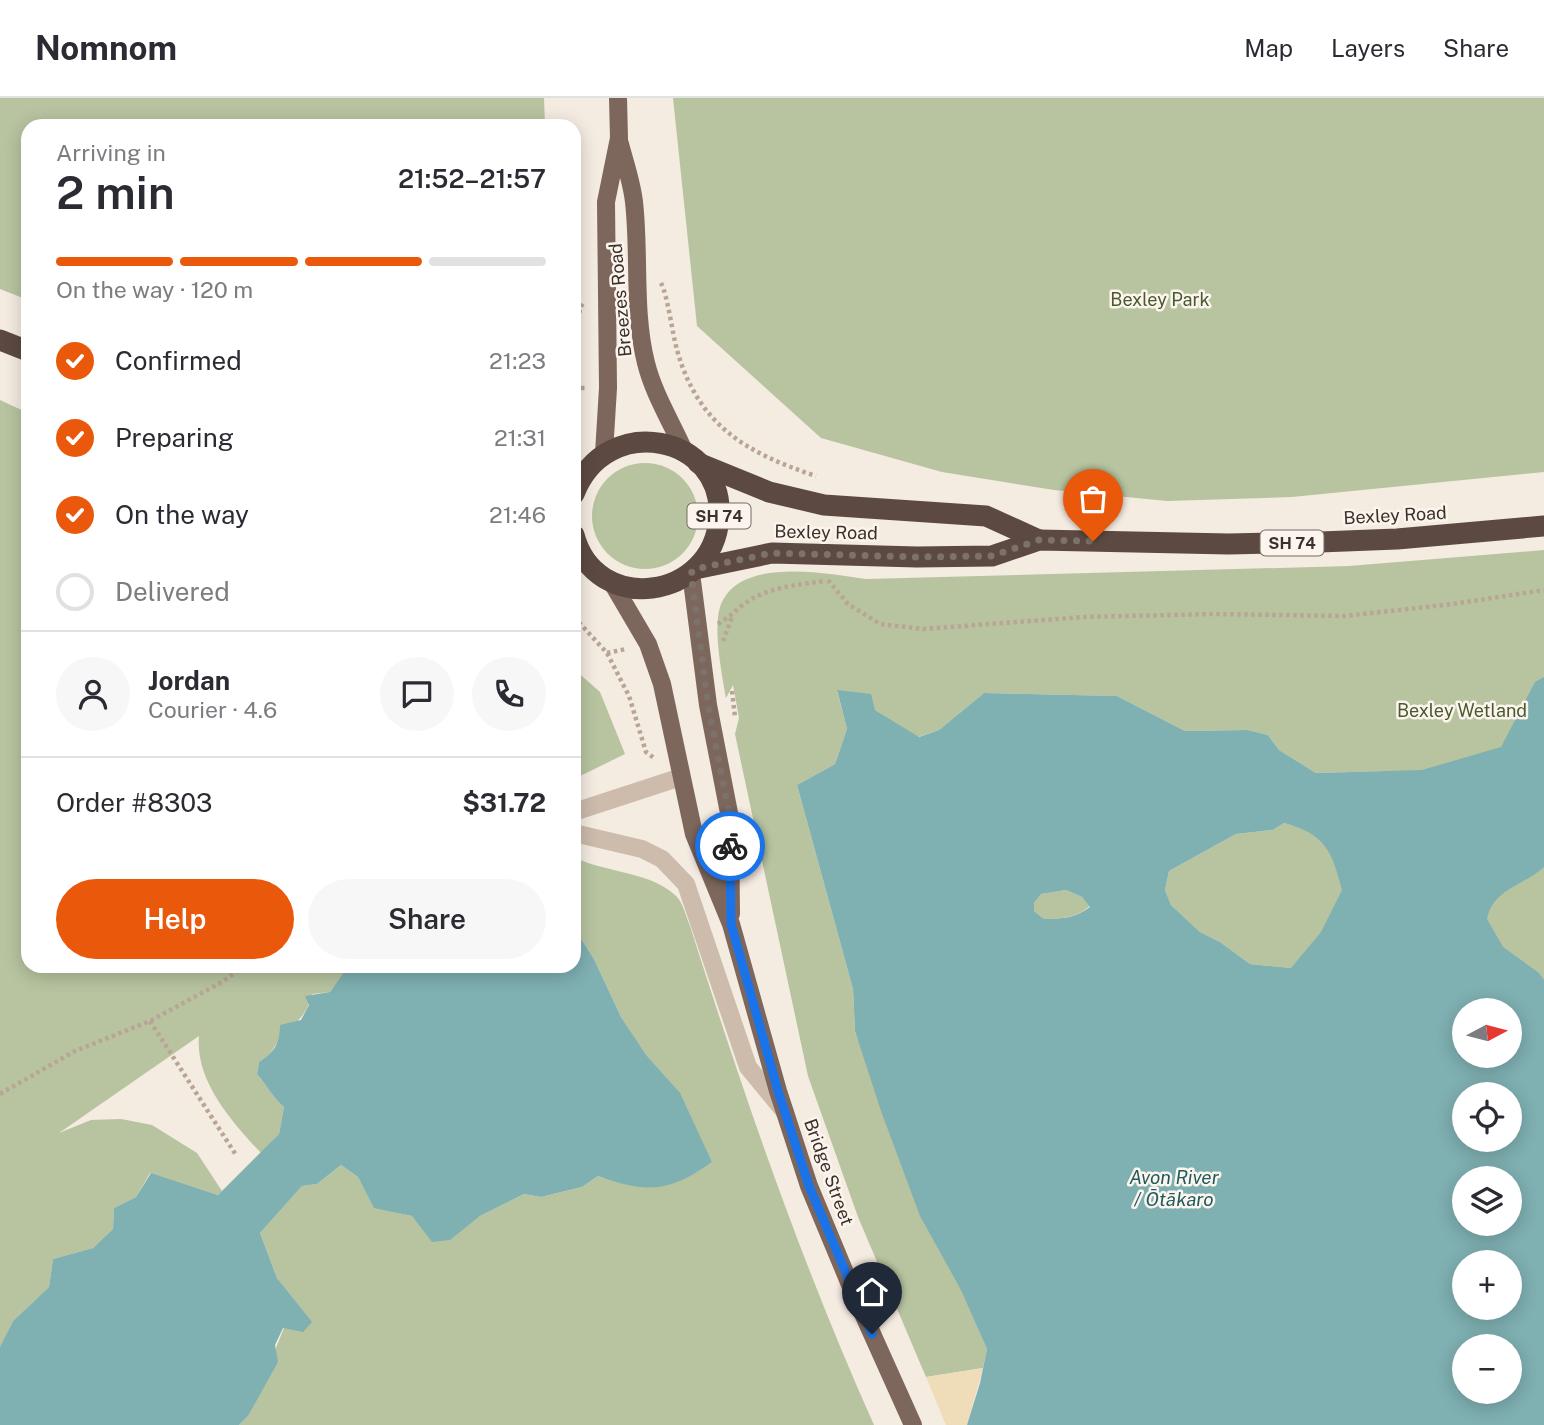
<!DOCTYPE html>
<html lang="en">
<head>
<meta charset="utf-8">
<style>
	body { margin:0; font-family:"Public Sans",sans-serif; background:#f7f7f7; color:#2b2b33; height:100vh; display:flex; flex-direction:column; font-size:26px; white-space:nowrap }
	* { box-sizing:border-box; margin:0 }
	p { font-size:23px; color:#7c7c81 }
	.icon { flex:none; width:38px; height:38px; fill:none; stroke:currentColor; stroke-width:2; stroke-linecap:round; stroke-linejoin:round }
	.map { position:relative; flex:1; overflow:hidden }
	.details { position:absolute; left:21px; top:21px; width:560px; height:854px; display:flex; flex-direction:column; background:#fff; border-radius:21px; box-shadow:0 4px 18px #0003 }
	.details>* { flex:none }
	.needle { width:46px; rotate:83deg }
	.buttons { position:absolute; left:1452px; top:900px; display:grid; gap:14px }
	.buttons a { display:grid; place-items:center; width:70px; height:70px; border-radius:50%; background:#fff; box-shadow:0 4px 18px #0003; font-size:35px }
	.pin { position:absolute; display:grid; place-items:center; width:60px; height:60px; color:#fff; margin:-72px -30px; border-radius:50% 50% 50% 0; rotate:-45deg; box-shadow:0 0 7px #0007 }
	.pin .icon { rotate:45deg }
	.courier { position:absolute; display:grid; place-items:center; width:70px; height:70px; margin:-35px; border:5px solid #1a73e8; border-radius:50%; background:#fff; color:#222; box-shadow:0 2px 9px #0007 }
	.overview em { font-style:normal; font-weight:600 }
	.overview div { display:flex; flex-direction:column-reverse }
	.overview { display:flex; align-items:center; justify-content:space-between; height:119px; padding:0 35px }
	h1 { font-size:46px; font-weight:600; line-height:52px }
	.bar { display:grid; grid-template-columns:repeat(4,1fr); gap:10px 7px; align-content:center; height:84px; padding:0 35px }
	.bar i { height:9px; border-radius:5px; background:#e1e1e2 }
	.bar .on { background:#ea580c }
	.bar p { grid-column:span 4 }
	.line { display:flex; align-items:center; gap:18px; padding:0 35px; border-top:2px solid #e1e1e2 }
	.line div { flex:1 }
	.round { display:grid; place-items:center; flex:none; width:74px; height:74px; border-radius:37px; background:#f7f7f7 }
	ol { padding:0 35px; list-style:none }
	li { display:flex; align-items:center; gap:21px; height:77px }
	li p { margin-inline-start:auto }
	li .icon { padding:7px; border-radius:50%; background:#ea580c; color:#fff; stroke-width:4 }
	li:last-child { color:#7c7c81 }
	li i { width:38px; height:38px; border:4px solid #e1e1e2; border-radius:50% }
	.primary-button { display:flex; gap:14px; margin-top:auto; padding:14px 35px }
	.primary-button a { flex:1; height:80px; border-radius:42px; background:#ea580c; color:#fff; font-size:28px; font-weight:600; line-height:80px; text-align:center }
	.primary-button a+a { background:#f7f7f7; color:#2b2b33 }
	header { display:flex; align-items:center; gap:42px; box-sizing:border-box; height:98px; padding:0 35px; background:#fff; border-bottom:2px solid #e1e1e2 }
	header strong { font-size:33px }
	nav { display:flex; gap:38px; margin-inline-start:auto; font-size:24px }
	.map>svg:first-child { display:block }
	.green { fill:#b8c4a0 }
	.sand { fill:#efdcb8 }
	.water { fill:#7fb0b2; fill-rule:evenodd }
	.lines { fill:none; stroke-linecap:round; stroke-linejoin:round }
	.path { stroke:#b9a596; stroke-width:4.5; stroke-dasharray:3.5 3.5; stroke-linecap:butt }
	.minor { stroke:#cdbbac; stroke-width:18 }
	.major { stroke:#7d675c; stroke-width:18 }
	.highway { stroke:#5c4a42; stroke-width:21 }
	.done { stroke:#7c716b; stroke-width:7; stroke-dasharray:0 12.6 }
	.route { stroke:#1a73e8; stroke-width:9 }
	.labels { text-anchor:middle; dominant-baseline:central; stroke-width:5; stroke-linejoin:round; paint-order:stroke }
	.shield { fill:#fbf5ee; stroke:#756b66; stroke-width:2 }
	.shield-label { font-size:16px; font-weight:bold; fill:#3b302b }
	.park-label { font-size:18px; fill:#4a5a2e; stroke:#fbf5ee }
	.street-label { font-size:18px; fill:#3b302b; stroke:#fbf5ee }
	.water-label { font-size:19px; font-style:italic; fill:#1f5a5e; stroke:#fbf5ee }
</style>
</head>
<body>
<header>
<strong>Nomnom</strong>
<nav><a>Map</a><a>Layers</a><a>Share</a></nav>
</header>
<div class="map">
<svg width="1544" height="1327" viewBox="0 0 1544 1327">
	<rect width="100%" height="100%" fill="#f4ebe1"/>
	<!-- green -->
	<g class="green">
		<polygon points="0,0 544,0 545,28 28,28 28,202 0,191"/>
		<polygon points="673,0 1544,0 1544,374 1292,399 1167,403 1054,392 942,374 821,340 697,228"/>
		<path d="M 0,302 L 28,315 L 28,868 L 348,868 L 330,894 L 312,896 C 306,920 296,923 281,940 C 271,952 274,954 259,964 L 257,976 C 267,987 272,999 284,1009 L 279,1036 L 261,1055 C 232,1024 195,983 199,938 L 59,1035 L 91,1022 L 121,1021 L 152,1027 L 197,1055 L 222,1093 L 218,1097 L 150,1075 L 136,1099 L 114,1110 L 113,1131 L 93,1150 L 53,1161 L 49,1189 L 13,1223 L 0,1250 Z"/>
		<circle cx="645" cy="418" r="53"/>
		<path d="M 1544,452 L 1544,941 L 1391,673 L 1316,675 L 1279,652 L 1268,637 L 1248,632 L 1185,633 L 1117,598 L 984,595 L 939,632 L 918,639 L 875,612 L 837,593 L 847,631 L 835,666 L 797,687 L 853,891 L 855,934 L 987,1251 L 983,1270 L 926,1279 L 858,1119 L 808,978 L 735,636 L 739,620 L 733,587 L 726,600 C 722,577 713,531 720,509 C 737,458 825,475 866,481 L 1349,468 Z"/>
		<polygon points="574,571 600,594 625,656 574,681"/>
		<polygon points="1284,725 1295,728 1307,726 1367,762 1316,859 1291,870 1250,866 1220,844 1200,834 1171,807 1165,792 1169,773 1236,736 1273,732"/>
		<path d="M 574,759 C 605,775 650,773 676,798 C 683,804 686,819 690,828 C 744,998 801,1164 874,1327 L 239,1327 L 248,1318 L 284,1230 L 311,1224 L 277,1180 L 260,1135 L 302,1088 L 317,1086 L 341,1067 L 358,1079 L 374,1109 L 412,1118 L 450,1141 L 480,1118 L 524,1096 L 541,1099 L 582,1089 L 598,1078 C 641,1094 675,1091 712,1064 L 621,919 L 594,861 L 574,830 Z"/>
		<path d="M 1066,792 L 1082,799 L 1090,808 C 1075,820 1062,821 1044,821 L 1034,813 L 1034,805 L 1041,796 Z"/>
	</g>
	<!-- sand -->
	<polygon class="sand" points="983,1270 967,1327 946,1327 926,1279"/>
	<!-- water -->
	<g class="water">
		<path d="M 1544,579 L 1544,769 C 1523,788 1493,791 1487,821 L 1503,849 L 1539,875 L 1544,882 L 1544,1327 L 967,1327 L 980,1285 L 987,1251 L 961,1192 L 920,1118 L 881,1013 L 855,933 L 853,891 L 797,687 L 835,666 L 847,631 L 837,592 L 871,596 L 875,612 L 919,639 L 939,632 L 984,595 L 1117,598 L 1185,633 L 1248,632 L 1268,637 L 1279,652 L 1316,675 L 1422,672 L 1501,649 L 1535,584 ZM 1284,725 C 1326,736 1332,754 1342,792 L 1321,834 L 1291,870 L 1250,866 L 1220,844 L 1200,834 L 1171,807 L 1165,792 L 1169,773 L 1236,736 L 1273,732 ZM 1066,792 L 1082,799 L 1090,809 C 1075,820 1062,821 1044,821 L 1034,813 L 1034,805 L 1041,796 ZM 1465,912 L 1510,912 L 1510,957 L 1465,957 ZM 1465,996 L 1510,996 L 1510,1041 L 1465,1041 ZM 1465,1080 L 1510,1080 L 1510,1125 L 1465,1125 ZM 1465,1164 L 1510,1164 L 1510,1209 L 1465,1209 ZM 1465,1248 L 1510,1248 L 1510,1293 L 1465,1293 Z"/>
		<path d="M 574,830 L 594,861 L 621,919 L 646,957 L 680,995 L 712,1064 C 670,1094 647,1096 598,1078 L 582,1089 L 541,1099 L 524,1096 L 480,1118 L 450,1142 L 432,1144 L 412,1118 L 374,1110 L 358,1079 L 341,1067 L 317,1086 L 302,1088 L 260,1135 L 277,1180 L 312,1224 L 303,1234 L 283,1230 L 275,1247 L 278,1264 L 248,1318 L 239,1327 L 0,1327 L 0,1249 L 13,1223 L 49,1189 L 53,1161 L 93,1150 L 113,1131 L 114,1110 L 136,1099 L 151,1075 L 218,1097 L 279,1036 L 284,1009 C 272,999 267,987 257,976 L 259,964 C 274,954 280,946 280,927 L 301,922 L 309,907 L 305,898 L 330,894 L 348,868 L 574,868 Z"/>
	</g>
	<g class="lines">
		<!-- path -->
		<g class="path">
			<path d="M 661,185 C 668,199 672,234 677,252 C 698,327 746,355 816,378"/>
			<polyline points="574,264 580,210 584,203"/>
			<polyline points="574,290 587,290"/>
			<polyline points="828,482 848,506 880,526 923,531 1084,519 1212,516 1345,518 1453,506 1544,492"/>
			<polyline points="574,519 607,555 629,598 646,654 654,660"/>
			<path d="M 718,526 C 728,520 735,513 744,506 C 767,489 797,487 824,483"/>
			<polyline points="723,543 732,519"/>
			<polyline points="607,555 626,551"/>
			<polyline points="732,593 735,619"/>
			<polyline points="150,923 236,1057"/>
			<polyline points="0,996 75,953 150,923 222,884 244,868"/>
		</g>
		<!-- minor -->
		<g class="minor">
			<polyline points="574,714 681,679"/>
			<polyline points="574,735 642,751 662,761 686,786 748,969 785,1014"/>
		</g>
		<!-- major -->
		<g class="major">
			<path d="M 620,46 C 625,65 632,85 634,104 C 640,157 633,213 646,265 C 654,297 672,325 685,355"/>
			<polyline points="604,355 608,290 606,104 619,40 618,0"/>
			<polyline points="691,475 708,607 730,720 731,816"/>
			<polyline points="611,483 648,546 662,586 694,736 731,826 778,993 809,1088 851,1189 913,1327"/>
		</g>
		<!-- highway -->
		<g class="highway">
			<polyline points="0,242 28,253"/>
			<polyline points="698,365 769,394 824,407 986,418 1039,442"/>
			<path d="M 574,396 C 606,312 725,337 719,420 C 713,503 595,518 574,437"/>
			<polyline points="695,471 772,455 917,459 992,458 1039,442 1229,446 1320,444 1397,441 1544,428"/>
		</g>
	</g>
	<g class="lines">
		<!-- done -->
		<polyline class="done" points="730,748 730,720 708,607 691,475 695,471 772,455 917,459 992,458 1039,442 1093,443"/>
		<!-- route -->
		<polyline class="route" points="730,748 731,826 778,993 809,1088 872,1236"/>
	</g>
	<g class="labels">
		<!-- shield labels -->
		<g class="shield">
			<rect x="687.5" y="405.5" width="63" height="25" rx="5"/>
			<rect x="1260.5" y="432.5" width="63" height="25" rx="5"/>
		</g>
		<g class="shield-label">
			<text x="719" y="418">SH 74</text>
			<text x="1292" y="445">SH 74</text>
		</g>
		<!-- park labels -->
		<g class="park-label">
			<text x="1160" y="201">Bexley Park</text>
			<text x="1462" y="612">Bexley Wetland</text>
		</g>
		<!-- street labels -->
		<g class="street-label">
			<text transform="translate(620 202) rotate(-95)">Breezes Road</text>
			<text transform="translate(1395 417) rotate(-3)">Bexley Road</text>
			<text transform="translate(826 434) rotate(1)">Bexley Road</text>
			<text transform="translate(829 1074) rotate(70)">Bridge Street</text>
		</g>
		<!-- water labels -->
		<g class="water-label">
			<text x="1174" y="1079">Avon River<tspan x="1174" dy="22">/ Ōtākaro</tspan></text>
		</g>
	</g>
</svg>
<div class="buttons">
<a><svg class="needle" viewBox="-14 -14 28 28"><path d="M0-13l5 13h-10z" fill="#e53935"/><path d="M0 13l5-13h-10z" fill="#7c7c81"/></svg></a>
<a><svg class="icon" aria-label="locate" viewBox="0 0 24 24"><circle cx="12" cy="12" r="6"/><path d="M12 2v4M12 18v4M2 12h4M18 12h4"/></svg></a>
<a><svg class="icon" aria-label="layers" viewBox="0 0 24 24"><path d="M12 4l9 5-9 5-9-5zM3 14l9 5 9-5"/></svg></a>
<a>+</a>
<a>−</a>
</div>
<div class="pin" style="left:1093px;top:443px;background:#ea580c"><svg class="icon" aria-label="bag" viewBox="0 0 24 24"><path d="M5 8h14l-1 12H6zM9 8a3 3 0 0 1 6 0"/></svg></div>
<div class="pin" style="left:872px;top:1236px;background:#1f2937"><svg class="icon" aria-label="home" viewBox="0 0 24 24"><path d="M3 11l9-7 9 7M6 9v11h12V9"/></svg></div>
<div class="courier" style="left:730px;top:748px"><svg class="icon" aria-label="bike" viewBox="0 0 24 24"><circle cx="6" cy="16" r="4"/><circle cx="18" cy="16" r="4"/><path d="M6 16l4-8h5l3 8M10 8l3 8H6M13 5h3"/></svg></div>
<section class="details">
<div class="overview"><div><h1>2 min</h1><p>Arriving in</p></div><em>21:52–21:57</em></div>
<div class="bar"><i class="on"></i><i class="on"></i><i class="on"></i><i></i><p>On the way · 120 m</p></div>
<ol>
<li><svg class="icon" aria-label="check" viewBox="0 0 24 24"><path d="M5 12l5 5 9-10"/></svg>Confirmed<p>21:23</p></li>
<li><svg class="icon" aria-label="check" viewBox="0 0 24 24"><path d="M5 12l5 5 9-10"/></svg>Preparing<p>21:31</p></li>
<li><svg class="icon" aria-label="check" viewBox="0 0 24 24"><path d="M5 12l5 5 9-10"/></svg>On the way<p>21:46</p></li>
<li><i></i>Delivered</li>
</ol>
<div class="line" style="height:126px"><a class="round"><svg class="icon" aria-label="person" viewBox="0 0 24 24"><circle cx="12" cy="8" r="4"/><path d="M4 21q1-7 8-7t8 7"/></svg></a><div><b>Jordan</b><p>Courier · 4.6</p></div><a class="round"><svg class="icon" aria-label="chat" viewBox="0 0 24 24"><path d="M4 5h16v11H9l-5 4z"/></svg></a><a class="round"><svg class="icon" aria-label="phone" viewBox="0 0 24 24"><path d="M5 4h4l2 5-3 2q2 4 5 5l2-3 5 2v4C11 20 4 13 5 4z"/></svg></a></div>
<div class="line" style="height:91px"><div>Order #8303</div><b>$31.72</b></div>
<div class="primary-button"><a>Help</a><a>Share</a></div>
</section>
</div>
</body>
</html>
